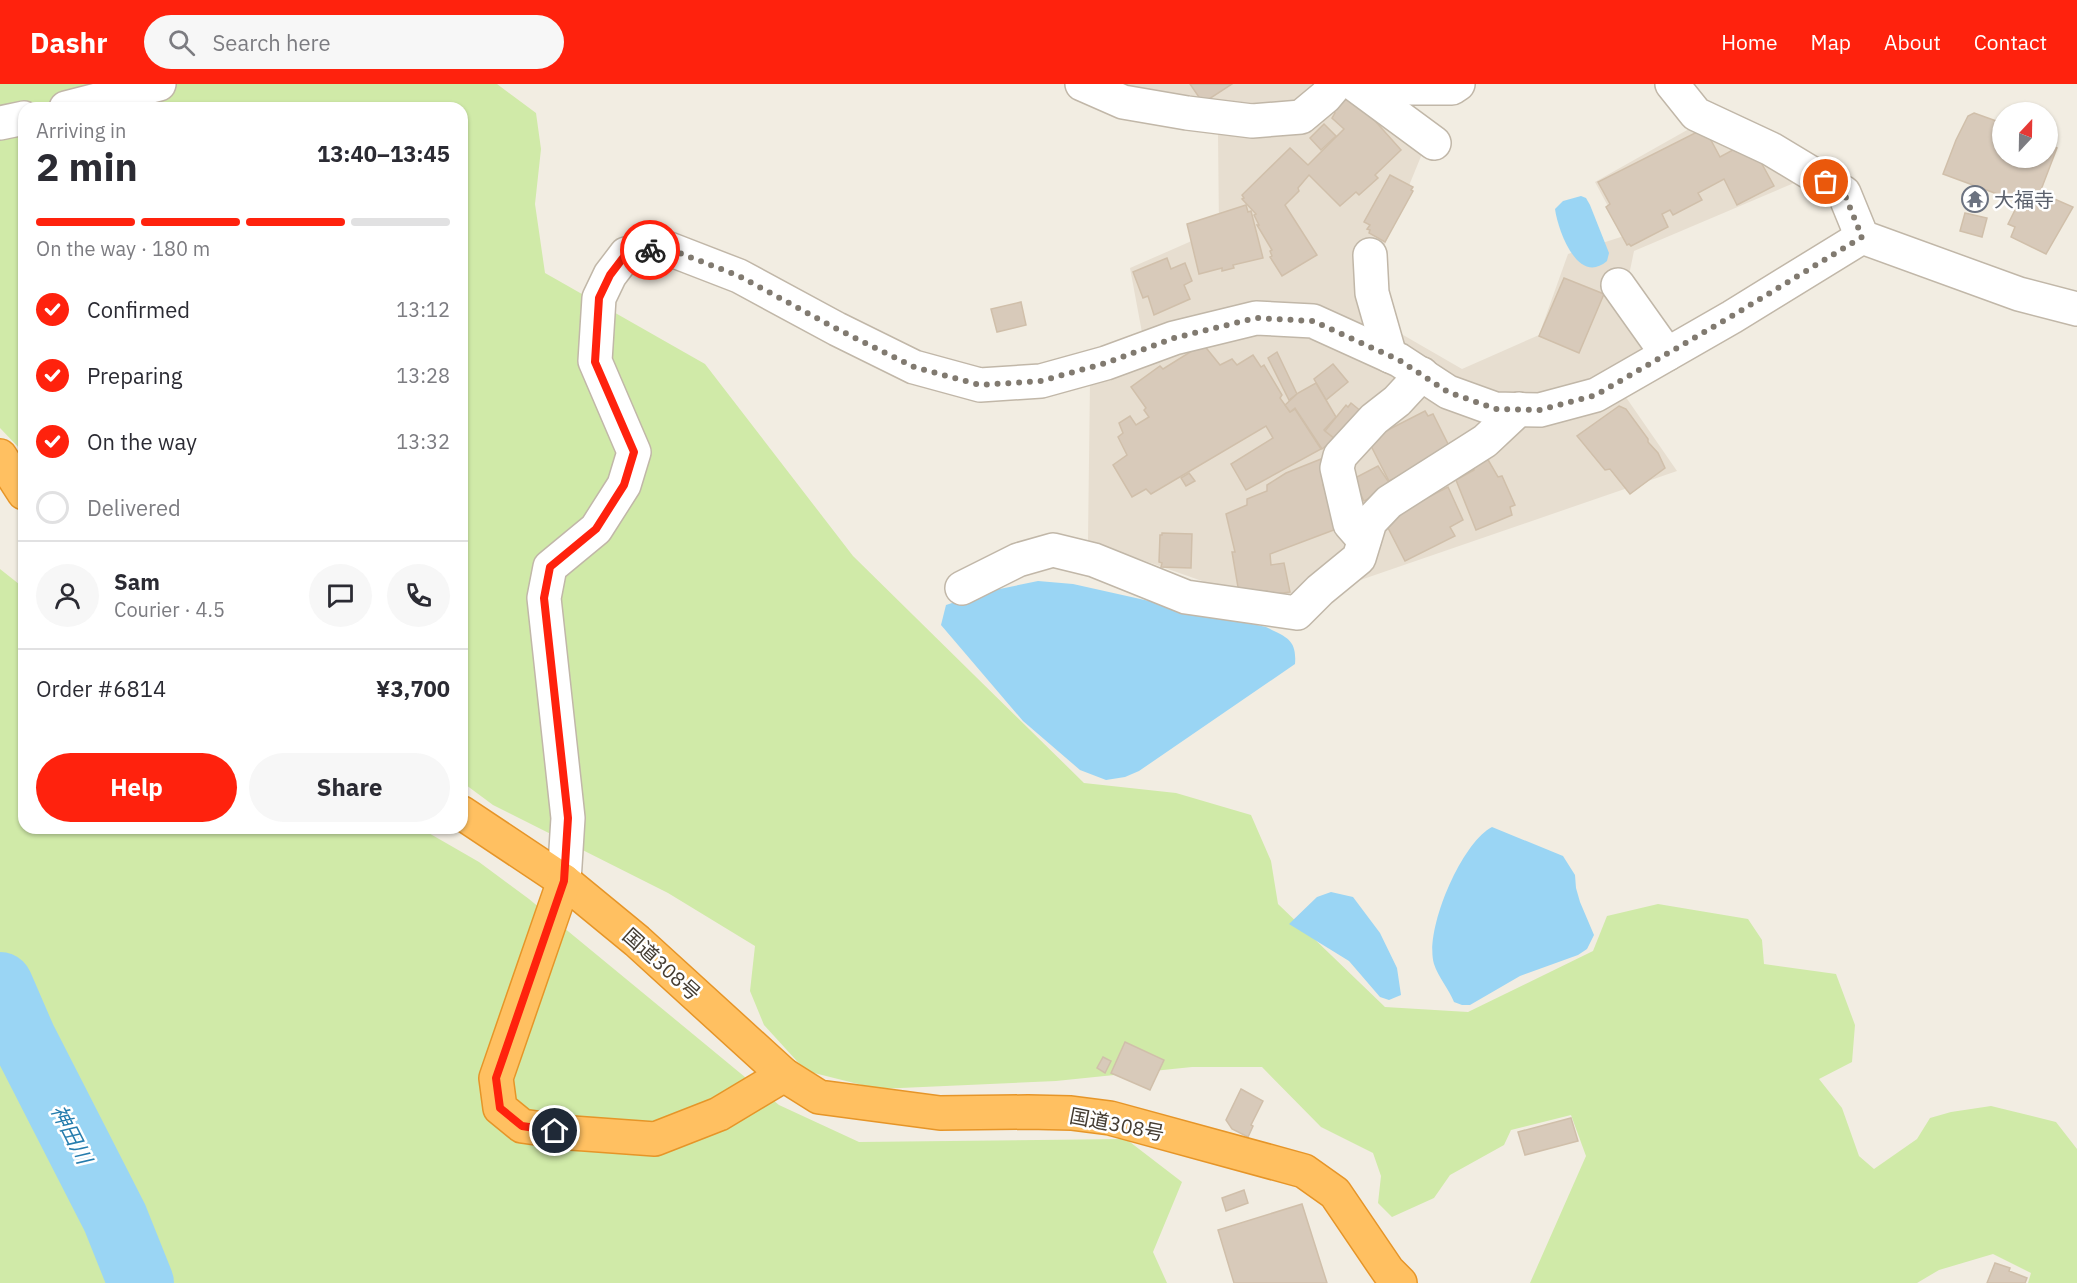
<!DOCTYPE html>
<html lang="en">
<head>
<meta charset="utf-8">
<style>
	body { margin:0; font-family:"IBM Plex Sans","Noto Sans JP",sans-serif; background:#f7f7f7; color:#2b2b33; height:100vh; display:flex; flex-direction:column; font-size:22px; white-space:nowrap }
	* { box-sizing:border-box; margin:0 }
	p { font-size:20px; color:#7c7c81 }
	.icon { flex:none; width:33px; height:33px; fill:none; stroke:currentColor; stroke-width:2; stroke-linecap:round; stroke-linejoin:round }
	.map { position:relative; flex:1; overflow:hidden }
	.sheet { position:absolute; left:18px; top:18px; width:450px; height:732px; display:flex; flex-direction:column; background:#fff; border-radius:18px; box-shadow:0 2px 4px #0004 }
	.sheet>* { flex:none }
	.needle { width:39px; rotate:22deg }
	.buttons { position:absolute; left:1992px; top:18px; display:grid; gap:12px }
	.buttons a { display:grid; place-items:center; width:66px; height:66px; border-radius:50%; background:#fff; box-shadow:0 2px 4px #0004; font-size:30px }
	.pin { position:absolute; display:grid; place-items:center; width:51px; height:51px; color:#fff; margin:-26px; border:3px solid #fff; border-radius:50%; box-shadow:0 2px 6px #0007 }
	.courier { position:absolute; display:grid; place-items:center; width:60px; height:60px; margin:-30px; border:4px solid #ff220d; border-radius:50%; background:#fff; color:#222; box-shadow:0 2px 8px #0007 }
	.overview em { font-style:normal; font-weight:800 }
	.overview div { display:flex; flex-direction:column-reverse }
	.overview { display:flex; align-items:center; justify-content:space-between; height:102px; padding:0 18px }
	h1 { font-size:39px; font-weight:800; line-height:45px }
	.bar { display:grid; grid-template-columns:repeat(4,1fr); gap:9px 6px; align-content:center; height:72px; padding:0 18px }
	.bar i { height:8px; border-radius:4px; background:#e1e1e2 }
	.bar .current { background:#ff220d }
	.bar p { grid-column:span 4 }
	.line { display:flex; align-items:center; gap:15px; padding:0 18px; border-top:2px solid #e1e1e2 }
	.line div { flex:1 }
	.round { display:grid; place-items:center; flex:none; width:63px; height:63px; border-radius:32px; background:#f7f7f7 }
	ol { padding:0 18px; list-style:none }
	li { display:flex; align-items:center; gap:18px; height:66px }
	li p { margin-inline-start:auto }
	li .icon { padding:6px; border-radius:50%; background:#ff220d; color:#fff; stroke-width:4 }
	li:last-child { color:#7c7c81 }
	li i { width:33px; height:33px; border:3px solid #e1e1e2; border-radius:50% }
	.button { display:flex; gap:12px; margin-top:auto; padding:12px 18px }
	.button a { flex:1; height:69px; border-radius:36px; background:#ff220d; color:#fff; font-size:24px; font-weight:800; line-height:69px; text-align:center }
	.button a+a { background:#f7f7f7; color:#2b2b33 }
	header { display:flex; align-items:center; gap:36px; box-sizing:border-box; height:84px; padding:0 30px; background:#ff220d; color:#fff }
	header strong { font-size:28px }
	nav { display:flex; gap:33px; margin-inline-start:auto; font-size:21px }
	.search { width:420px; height:54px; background:#f7f7f7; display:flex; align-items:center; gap:15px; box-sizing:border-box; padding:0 21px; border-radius:33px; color:#7c7c81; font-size:22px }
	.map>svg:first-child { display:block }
	.residential { fill:#e7ded0 }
	.green { fill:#d0eaa8 }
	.water { fill:#9ad5f4 }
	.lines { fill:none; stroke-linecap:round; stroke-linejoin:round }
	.river { stroke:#9ad5f4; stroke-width:66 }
	.building { fill:#d8caba; stroke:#d0bfaa; stroke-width:1.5 }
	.minor-casing { stroke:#c1b7a8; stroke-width:36 }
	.highway-casing { stroke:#e69528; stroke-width:36 }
	.minor { stroke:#fff; stroke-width:33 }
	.highway { stroke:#ffc061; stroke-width:33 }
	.done { stroke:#817a70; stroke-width:6; stroke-dasharray:0 10.8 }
	.route { stroke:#ff220d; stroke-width:8 }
	.labels { text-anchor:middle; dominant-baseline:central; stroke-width:5; stroke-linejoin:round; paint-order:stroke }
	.worship-label { font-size:20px; fill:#5b616d; stroke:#fff; text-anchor:start }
	.street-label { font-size:20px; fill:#443c32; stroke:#fff }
	.water-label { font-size:21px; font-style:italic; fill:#257cad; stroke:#fff }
</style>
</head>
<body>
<header>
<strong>Dashr</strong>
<div class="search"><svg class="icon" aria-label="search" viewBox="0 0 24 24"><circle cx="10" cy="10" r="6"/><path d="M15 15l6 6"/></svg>Search here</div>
<nav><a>Home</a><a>Map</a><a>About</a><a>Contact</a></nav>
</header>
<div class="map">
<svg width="2077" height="1199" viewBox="0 0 2077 1199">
	<rect width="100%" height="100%" fill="#f2ede2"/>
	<!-- residential -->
	<polygon class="residential" points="1103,0 1353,0 1424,65 1374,187 1391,244 1462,285 1539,251 1568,170 1624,152 1595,98 1696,41 1762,72 1794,99 1634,167 1628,196 1674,249 1614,296 1677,387 1279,524 1088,457 1090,297 1146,270 1130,184 1219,145 1218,50 1103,2"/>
	<!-- green -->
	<g class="green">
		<polygon points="0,0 497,0 536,29 541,65 535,120 545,189 705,280 853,472 1084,699 1176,709 1251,731 1271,777 1278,820 1385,923 1468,928 1593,867 1607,832 1658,820 1748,835 1762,856 1764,880 1836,890 1855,941 1852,978 1819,995 1842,1024 1859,1072 1874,1085 1917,1055 1930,1034 1951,1028 1991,1022 2056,1038 2077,1065 2077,1199 2028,1199 2031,1189 1993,1170 1939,1186 1917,1199 1530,1199 1586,1072 1571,1031 1511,1046 1504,1061 1450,1091 1434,1114 1392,1133 1378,1119 1381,1092 1373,1069 1321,1043 1262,983 1192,983 1056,997 878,1005 806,987 764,941 750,907 755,862 668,809 493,721 462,698 462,24 24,24 24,369 0,344"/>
		<polygon points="0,485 24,504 24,744 420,744 479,778 529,815 779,1021 859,1058 1126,1055 1182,1098 1153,1168 1167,1199 0,1199"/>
	</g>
	<!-- water -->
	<g class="water">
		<path d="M 1581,112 L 1586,114 L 1590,121 L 1609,169 L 1607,177 C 1578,202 1558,147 1555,125 L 1563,117 Z"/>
		<path d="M 1038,497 L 1073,500 L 1266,543 C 1286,553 1297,555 1295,580 L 1139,687 L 1125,693 L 1106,696 L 1080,686 L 1023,637 L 941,541 L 946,521 L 985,508 Z"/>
		<path d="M 1492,743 L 1563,772 L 1575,791 L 1576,804 L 1580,818 L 1594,851 L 1587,865 L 1578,871 L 1520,892 L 1470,921 L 1462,921 L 1454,918 C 1449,905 1438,893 1434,880 C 1424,847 1461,759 1492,743 Z"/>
		<polygon points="1331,808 1353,813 1380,849 1397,884 1401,911 1389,916 1380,913 1349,877 1289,840 1317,813"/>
	</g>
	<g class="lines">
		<!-- river -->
		<polyline class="river" points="0,901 23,954 115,1134 141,1199"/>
	</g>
	<!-- building -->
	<g class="building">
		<polygon points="1190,0 1232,0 1203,19"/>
		<polygon points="1351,10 1401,66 1375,91 1378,94 1359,111 1356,108 1340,122 1309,91 1298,104 1299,107 1285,121 1317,171 1282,192 1270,173 1272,172 1270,167 1272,166 1257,141 1259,141 1254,131 1256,130 1242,115 1244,114 1242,111 1290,64 1308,81 1344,45 1332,34 1335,29 1332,27"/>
		<polygon points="1974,29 2002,39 2002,74 2048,74 2048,60 2057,64 2039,111 2049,115 2050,113 2073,123 2046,170 2011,153 2015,143 2008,140 2017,122 2025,125 2027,121 1943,90 1956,56 1968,32"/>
		<polygon points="1324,40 1336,52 1321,66 1310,54"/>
		<polygon points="1701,46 1706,47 1720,73 1740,62 1757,71 1774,102 1737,121 1724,95 1698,109 1702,116 1673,131 1670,126 1662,130 1668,143 1631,162 1629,160 1627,161 1606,123 1610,120 1598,98"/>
		<polygon points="1390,91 1413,103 1411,106 1413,107 1385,158 1369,149 1370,146 1367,145 1370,141 1364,138"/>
		<polygon points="1246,121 1248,128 1251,127 1263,174 1233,181 1234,184 1222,187 1222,184 1199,190 1187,140"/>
		<polygon points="1965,129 1987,134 1982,153 1960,147"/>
		<polygon points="1167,174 1171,185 1185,179 1192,197 1184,201 1190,215 1154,231 1148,212 1143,214 1133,188"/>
		<polygon points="1564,194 1604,210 1579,269 1539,252"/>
		<polygon points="1021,218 1026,241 997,248 991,225"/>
		<polygon points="1203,260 1220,281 1232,275 1237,281 1253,271 1261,283 1264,281 1282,311 1280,314 1290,328 1295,325 1321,365 1246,406 1231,380 1273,354 1266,342 1151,410 1146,405 1132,413 1113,381 1127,371 1118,353 1123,349 1119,339 1130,332 1136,341 1149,333 1144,326 1146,324 1131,303 1160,282 1163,285"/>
		<polygon points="1277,268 1297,310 1289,316 1268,274"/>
		<polygon points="1333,280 1348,298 1326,316 1314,295"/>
		<polygon points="1316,299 1336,333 1324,346 1335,355 1322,365 1295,324 1290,328 1285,321 1298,309"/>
		<polygon points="1351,319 1362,328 1339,358 1325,347 1346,321 1348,323"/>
		<polygon points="1619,322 1626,325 1648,355 1648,358 1658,369 1665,384 1630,410 1610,385 1605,386 1577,352"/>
		<polygon points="1425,327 1428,332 1433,330 1451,366 1389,397 1370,360 1372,354"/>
		<polygon points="1487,374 1498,393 1502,392 1515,421 1510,423 1512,431 1476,446 1456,396 1474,386 1473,380"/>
		<polygon points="1321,375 1329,395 1328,399 1323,401 1339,444 1270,470 1271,481 1284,479 1290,508 1268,511 1267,507 1239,509 1232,468 1235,468 1226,430 1247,421 1247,415 1267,407 1267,401 1286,389"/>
		<polygon points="1378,382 1392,403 1364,417 1353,395"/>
		<polygon points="1189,389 1195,397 1186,402 1181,394"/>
		<polygon points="1448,403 1463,436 1450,443 1455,452 1405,477 1384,436"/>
		<polygon points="1162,449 1192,450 1191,484 1161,483 1162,479 1159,478 1160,451 1162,451"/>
		<polygon points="1125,958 1164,976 1150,1006 1111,989"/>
		<polygon points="1103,973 1111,977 1105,989 1097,984"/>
		<polygon points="1241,1005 1263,1017 1251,1041 1253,1042 1248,1053 1232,1045 1226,1036"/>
		<polygon points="1571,1034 1578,1057 1525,1071 1518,1048"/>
		<polygon points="1244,1106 1248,1119 1226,1127 1222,1114"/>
		<polygon points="1302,1120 1327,1199 1234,1199 1218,1146"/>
		<polygon points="1995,1179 2010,1184 2009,1187 2027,1194 2025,1199 1987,1199"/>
	</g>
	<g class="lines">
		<defs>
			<g id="minor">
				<polyline points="1082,0 1123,18 1187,29 1252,37 1301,33 1325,13 1336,0"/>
				<polyline points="1354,0 1434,59"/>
				<polyline points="1391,0 1400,4 1452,4 1458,0"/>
				<polyline points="1672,0 1696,30 1771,65 1844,109 1862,153 2019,210 2077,225"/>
				<polyline points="66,24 159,0"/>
				<polyline points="0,39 24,34"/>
				<polyline points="1370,171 1372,209 1390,272"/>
				<polyline points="1618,201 1667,270"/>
				<polyline points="1364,456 1350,440 1337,384 1340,372 1374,335 1397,317 1422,290"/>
				<polyline points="962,504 1018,476 1053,466 1094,476 1186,513 1297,529 1320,506 1359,474 1370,438 1389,418 1485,357 1519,325"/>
				<polyline points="564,797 568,734 544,514 550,483 596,445 624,401 634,368 595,277 599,214 610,191 626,170 664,163 739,192 837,245 914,283 980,301 1041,297 1106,279 1174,254 1256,234 1313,237 1399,276 1448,308 1495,325 1540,326 1596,311 1732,233 1862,153"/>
			</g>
			<g id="highway">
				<polyline points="0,372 24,409"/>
				<polyline points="462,729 564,797 637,857 784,991 819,1013 940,1029 1028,1028 1071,1029 1110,1034 1304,1087 1335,1109 1388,1187 1400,1199"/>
				<polyline points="564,797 496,994 500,1024 522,1042 572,1049 655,1055 719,1030 784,991"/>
			</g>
		</defs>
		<!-- minor casing -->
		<use href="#minor" class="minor-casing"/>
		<!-- highway casing -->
		<use href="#highway" class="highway-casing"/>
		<!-- minor -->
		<use href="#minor" class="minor"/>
		<!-- highway -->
		<use href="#highway" class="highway"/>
	</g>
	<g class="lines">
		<!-- done -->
		<polyline class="done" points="650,166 664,163 739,192 837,245 914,283 980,301 1041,297 1106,279 1174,254 1256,234 1313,237 1399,276 1448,308 1496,325 1540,326 1596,311 1732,232 1862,153 1844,109 1826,98"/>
		<!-- route -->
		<polyline class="route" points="555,1047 522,1042 500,1024 496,994 564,797 568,734 544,514 550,483 596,445 624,401 634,368 595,278 599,214 610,191 626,170 650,166"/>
	</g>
	<!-- icons -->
	<defs>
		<symbol id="temple-ring" viewBox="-11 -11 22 22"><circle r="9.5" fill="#fff" stroke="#6b7280" stroke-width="1.5"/><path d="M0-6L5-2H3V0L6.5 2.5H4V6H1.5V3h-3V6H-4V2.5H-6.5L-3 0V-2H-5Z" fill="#6b7280"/></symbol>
	</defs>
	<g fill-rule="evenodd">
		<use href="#temple-ring" x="1960" y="100" width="30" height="30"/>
	</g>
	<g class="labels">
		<!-- worship labels -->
		<g class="worship-label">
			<text x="1994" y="115">大福寺</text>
		</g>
		<!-- street labels -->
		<g class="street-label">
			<text transform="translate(662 880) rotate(42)">国道308号</text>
			<text transform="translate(1117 1040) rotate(11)">国道308号</text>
		</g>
		<!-- water labels -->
		<g class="water-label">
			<text transform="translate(72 1050) rotate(63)">神田川</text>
		</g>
	</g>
</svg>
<div class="buttons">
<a><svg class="needle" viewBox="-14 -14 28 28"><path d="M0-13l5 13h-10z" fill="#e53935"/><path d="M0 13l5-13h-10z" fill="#7c7c81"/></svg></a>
</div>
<div class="pin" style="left:1826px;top:98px;background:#ea580c"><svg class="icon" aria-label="bag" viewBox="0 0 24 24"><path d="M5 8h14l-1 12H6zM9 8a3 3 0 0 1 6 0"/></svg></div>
<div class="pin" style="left:555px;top:1047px;background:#1f2937"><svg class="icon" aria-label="home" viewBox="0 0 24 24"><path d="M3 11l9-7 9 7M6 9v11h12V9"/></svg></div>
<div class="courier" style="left:650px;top:166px"><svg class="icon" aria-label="bike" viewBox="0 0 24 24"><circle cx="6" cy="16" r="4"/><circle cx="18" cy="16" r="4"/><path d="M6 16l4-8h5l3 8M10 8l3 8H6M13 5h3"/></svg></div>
<section class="sheet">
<div class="overview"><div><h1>2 min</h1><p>Arriving in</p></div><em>13:40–13:45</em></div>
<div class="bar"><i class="current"></i><i class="current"></i><i class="current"></i><i></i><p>On the way · 180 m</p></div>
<ol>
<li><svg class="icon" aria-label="check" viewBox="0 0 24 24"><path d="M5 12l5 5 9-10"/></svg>Confirmed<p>13:12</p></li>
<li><svg class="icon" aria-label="check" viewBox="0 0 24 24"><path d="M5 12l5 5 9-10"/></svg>Preparing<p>13:28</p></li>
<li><svg class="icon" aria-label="check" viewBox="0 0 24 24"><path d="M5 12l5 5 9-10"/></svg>On the way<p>13:32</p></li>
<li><i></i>Delivered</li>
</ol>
<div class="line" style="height:108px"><a class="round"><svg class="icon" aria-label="person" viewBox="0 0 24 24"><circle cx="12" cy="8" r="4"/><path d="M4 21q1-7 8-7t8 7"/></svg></a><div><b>Sam</b><p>Courier · 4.5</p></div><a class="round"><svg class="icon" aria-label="chat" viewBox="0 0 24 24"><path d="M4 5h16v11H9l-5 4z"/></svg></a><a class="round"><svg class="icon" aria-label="phone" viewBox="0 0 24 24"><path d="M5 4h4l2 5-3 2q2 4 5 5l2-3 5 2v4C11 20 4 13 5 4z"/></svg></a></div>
<div class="line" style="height:78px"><div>Order #6814</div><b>¥3,700</b></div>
<div class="button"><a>Help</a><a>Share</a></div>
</section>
</div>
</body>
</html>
